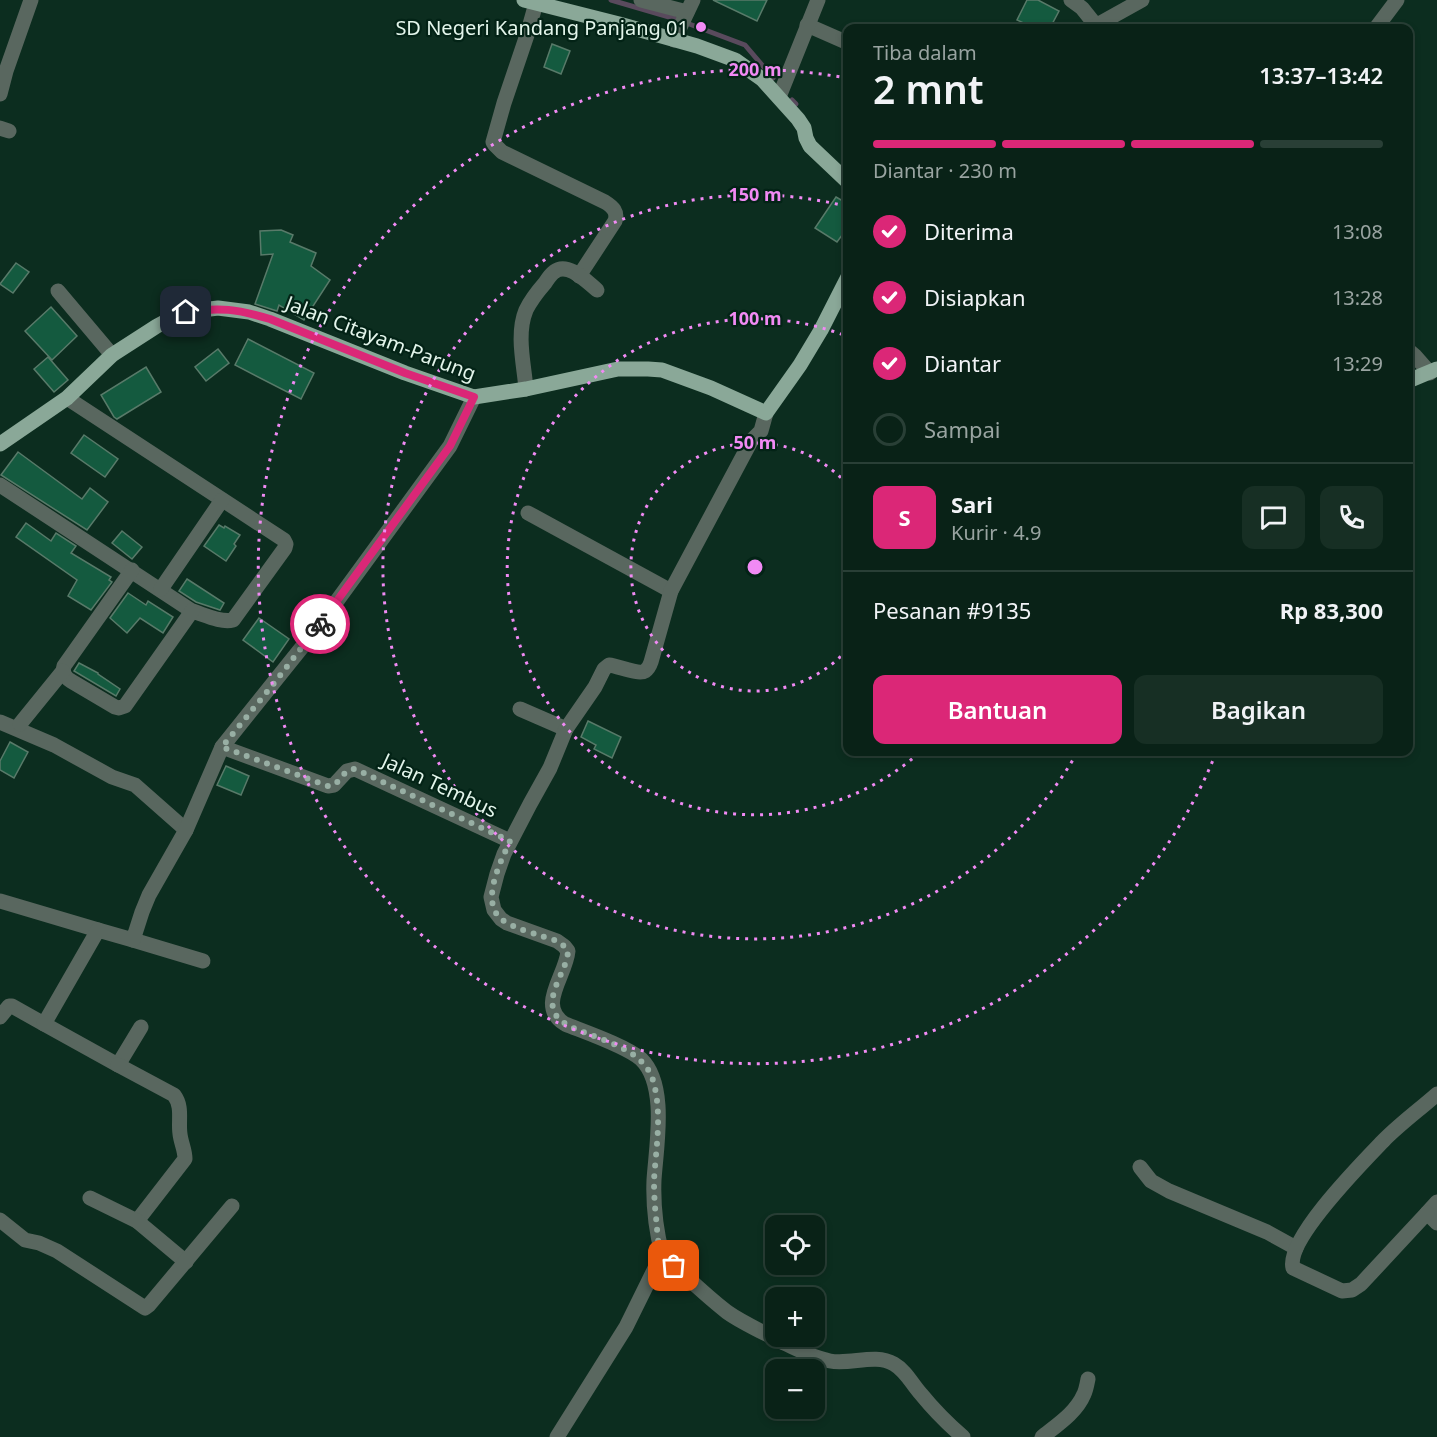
<!DOCTYPE html>
<html lang="id">
<head>
<meta charset="utf-8">
<style>
	body { margin:0; font-family:"Noto Sans",sans-serif; background:#172f24; color:#f1f3f6; height:100vh; display:flex; flex-direction:column; font-size:22px; white-space:nowrap }
	* { box-sizing:border-box; margin:0 }
	p { font-size:20px; color:#99a4a1 }
	.icon { flex:none; width:33px; height:33px; fill:none; stroke:currentColor; stroke-width:2; stroke-linecap:round; stroke-linejoin:round }
	.map { position:relative; flex:1; overflow:hidden }
	.sheet { position:absolute; left:843px; top:24px; width:570px; height:732px; display:flex; flex-direction:column; background:#092217; border-radius:12px; box-shadow:0 3px 9px #0003,0 0 0 2px #293f36 }
	.sheet>* { flex:none }
	.controls { position:absolute; left:765px; top:1215px; display:grid; gap:12px }
	.controls a { display:grid; place-items:center; width:60px; height:60px; border-radius:12px; background:#092217; box-shadow:0 3px 9px #0003,0 0 0 2px #293f36; font-size:30px }
	.pin { position:absolute; display:grid; place-items:center; width:51px; height:51px; color:#fff; margin:-26px; border-radius:12px; box-shadow:0 3px 9px #0006 }
	.courier { position:absolute; display:grid; place-items:center; width:60px; height:60px; margin:-30px; border:4px solid #db2777; border-radius:50%; background:#fff; color:#222; box-shadow:0 2px 8px #0007 }
	.head em { font-style:normal; font-weight:600 }
	.head div { display:flex; flex-direction:column-reverse }
	.head { display:flex; align-items:center; justify-content:space-between; height:102px; padding:0 30px }
	h1 { font-size:39px; font-weight:600; line-height:45px }
	.bar { display:grid; grid-template-columns:repeat(4,1fr); gap:9px 6px; align-content:center; height:72px; padding:0 30px }
	.bar i { height:8px; border-radius:4px; background:#293f36 }
	.bar .active { background:#db2777 }
	.bar p { grid-column:span 4 }
	.line { display:flex; align-items:center; gap:15px; padding:0 30px; border-top:2px solid #293f36 }
	.line div { flex:1 }
	.round { display:grid; place-items:center; flex:none; width:63px; height:63px; border-radius:12px; background:#172f24 }
	ol { padding:0 30px; list-style:none }
	li { display:flex; align-items:center; gap:18px; height:66px }
	li p { margin-inline-start:auto }
	li .icon { padding:6px; border-radius:50%; background:#db2777; color:#fff; stroke-width:4 }
	li:last-child { color:#99a4a1 }
	li i { width:33px; height:33px; border:3px solid #293f36; border-radius:50% }
	.primary-button { display:flex; gap:12px; margin-top:auto; padding:12px 30px }
	.primary-button a { flex:1; height:69px; border-radius:12px; background:#db2777; color:#fff; font-size:24px; font-weight:600; line-height:69px; text-align:center }
	.primary-button a+a { background:#172f24; color:#f1f3f6 }
	.map>svg:first-child { display:block }
	.lines { fill:none; stroke-linecap:round; stroke-linejoin:round }
	.stream { stroke:#594a5d; stroke-width:5 }
	.building { fill:#145a3f; stroke:#587a69; stroke-width:1.5 }
	.minor { stroke:#59675f; stroke-width:15 }
	.major { stroke:#8aa898; stroke-width:15 }
	.done { stroke:#98afa4; stroke-width:6; stroke-dasharray:0 10.8 }
	.route { stroke:#db2777; stroke-width:8 }
	.ring { fill:none; stroke:#f18af4; stroke-width:3; stroke-dasharray:3 6 }
	.poi-dot { fill:#f18af4; stroke:#032316; stroke-width:2 }
	.labels { text-anchor:middle; dominant-baseline:central; stroke-width:4.5; stroke-linejoin:round; paint-order:stroke }
	.poi-label { font-size:20px; fill:#e3f5eb; stroke:#032316; text-anchor:end }
	.street-label { font-size:20px; fill:#e3f5eb; stroke:#032316 }
	.centre { fill:#f18af4; stroke:#032316; stroke-width:3 }
	.ring-label { font-size:18px; text-anchor:middle; font-weight:bold; fill:#f18af4; stroke:#032316; stroke-width:4.5; stroke-linejoin:round; paint-order:stroke }
</style>
</head>
<body>
<div class="map">
<svg width="1437" height="1437" viewBox="0 0 1437 1437">
	<rect width="100%" height="100%" fill="#0c2d1f"/>
	<g class="lines">
		<!-- stream -->
		<g class="stream">
			<polyline points="611,0 676,19 745,45 773,78"/>
			<polyline points="792,100 796,104"/>
		</g>
	</g>
	<!-- building -->
	<g class="building">
		<polygon points="713,0 767,0 757,21"/>
		<polygon points="1027,0 1038,0 1059,11 1050,28 1034,28 1017,20"/>
		<polygon points="552,44 570,51 561,74 544,67"/>
		<polygon points="836,197 848,204 848,227 837,242 815,228"/>
		<polygon points="281,230 293,235 290,242 316,253 311,266 330,280 304,320 279,305 277,311 255,304 273,254 261,255 260,231"/>
		<polygon points="16,263 29,272 13,293 0,284"/>
		<polygon points="51,307 77,336 52,360 25,331"/>
		<polygon points="248,339 314,373 301,399 235,365"/>
		<polygon points="218,349 229,363 206,381 195,367"/>
		<polygon points="48,357 68,380 54,392 34,369"/>
		<polygon points="146,367 161,392 117,419 114,417 101,395"/>
		<polygon points="84,435 118,459 105,477 71,453"/>
		<polygon points="18,452 82,499 90,488 108,502 87,530 1,475"/>
		<polygon points="26,523 51,541 56,533 76,546 71,553 111,577 109,580 112,582 91,610 68,596 77,580 16,537"/>
		<polygon points="219,525 224,528 225,526 240,535 234,544 236,546 226,561 204,546"/>
		<polygon points="122,531 142,547 132,559 112,543"/>
		<polygon points="187,579 224,603 220,610 196,602 179,591"/>
		<polygon points="128,593 146,605 148,601 173,617 163,633 140,618 127,633 110,618"/>
		<polygon points="259,618 289,639 273,662 243,640"/>
		<polygon points="79,663 98,673 98,674 120,689 116,696 74,671"/>
		<polygon points="588,721 621,737 612,758 594,749 596,745 581,737"/>
		<polygon points="10,742 28,752 14,778 0,770 0,761"/>
		<polygon points="226,766 249,776 241,795 217,785"/>
	</g>
	<g class="lines">
		<!-- minor -->
		<g class="minor">
			<polyline points="641,0 687,12"/>
			<polyline points="1071,0 1082,8 1098,28"/>
			<path d="M 536,3 L 527,35 L 504,103 L 493,142 L 495,145 L 502,152 L 605,202 C 613,207 618,212 615,221 L 579,276"/>
			<polyline points="807,25 848,43"/>
			<polyline points="1095,28 1097,25 1142,0"/>
			<polyline points="1376,28 1397,0"/>
			<polyline points="674,40 693,0"/>
			<polyline points="0,94 6,71 31,0"/>
			<polyline points="779,97 818,0"/>
			<polyline points="0,128 9,131"/>
			<polyline points="58,291 112,355"/>
			<polyline points="1408,350 1415,356 1430,373"/>
			<path d="M 526,389 C 524,364 516,334 526,310 C 531,300 538,291 545,283 C 547,280 550,275 554,272 C 568,261 587,282 597,290"/>
			<path d="M 0,485 L 192,611 C 205,615 221,623 233,620 L 285,548 L 286,544 L 284,540 L 67,398"/>
			<polyline points="528,513 671,591"/>
			<path d="M 132,570 L 64,666 C 62,673 65,677 71,681 L 115,707 L 119,708 L 125,706 L 192,611"/>
			<polyline points="161,589 222,500"/>
			<polyline points="520,709 566,729"/>
			<polyline points="0,722 54,745 112,777 135,785 186,830"/>
			<polyline points="20,724 63,671"/>
			<polyline points="222,747 328,786 334,785 347,771 355,769 510,841"/>
			<polyline points="0,901 98,930"/>
			<polyline points="133,940 203,961"/>
			<polyline points="0,1017 9,1006 12,1006 44,1024"/>
			<polyline points="141,1027 118,1065 44,1024 98,930 133,940 142,912 149,895 186,830 222,747 315,631 450,446 474,397"/>
			<path d="M 118,1065 L 174,1095 C 183,1107 178,1120 180,1134 C 181,1143 185,1150 185,1159 L 137,1221"/>
			<polyline points="1140,1167 1151,1181 1169,1191 1267,1232 1296,1248"/>
			<polyline points="90,1198 137,1221 186,1262"/>
			<polyline points="1437,1202 1427,1213 1437,1223"/>
			<path d="M 1427,1213 L 1361,1284 L 1352,1290 L 1342,1291 L 1293,1268 C 1285,1240 1364,1161 1385,1139 C 1401,1123 1420,1109 1437,1094"/>
			<polyline points="0,1220 25,1240 39,1243 57,1251 145,1308 149,1305 232,1206"/>
			<path d="M 662,1254 C 656,1230 653,1205 654,1180 C 656,1147 668,1085 641,1059 C 626,1046 585,1032 565,1024 C 536,1006 566,976 568,951 L 564,946 L 557,941 L 507,923 L 501,919 L 494,910 L 491,897 L 497,874 L 504,854 L 530,804 L 550,768 L 566,729 L 595,687 L 604,669 L 609,665 C 618,666 639,675 645,671 C 648,669 650,665 651,662 L 671,591 L 751,441 L 761,431 L 766,413"/>
			<path d="M 557,1437 L 626,1327 L 662,1254 C 683,1274 704,1294 727,1312 C 744,1324 765,1333 784,1343 C 799,1350 814,1358 830,1361 C 851,1365 875,1353 894,1364 C 906,1371 912,1384 921,1394 C 934,1410 948,1424 963,1437"/>
			<path d="M 1042,1437 C 1057,1425 1076,1413 1084,1394 C 1086,1390 1087,1384 1088,1379"/>
		</g>
		<!-- major -->
		<g class="major">
			<polyline points="524,0 619,24 697,46 735,60 762,79 798,119 804,128 806,138 810,146 848,182"/>
			<polyline points="1408,381 1437,369"/>
			<polyline points="0,444 67,398 112,355 157,326 170,319 186,312 218,308 249,312 270,319 405,373 474,397 526,389 618,369 648,369 662,370 711,388 766,413 800,365 821,330 848,277"/>
		</g>
	</g>
	<g class="lines">
		<!-- done -->
		<path class="done" d="M 320,624 L 271,687 L 222,747 L 328,786 L 334,785 C 341,780 344,769 355,769 L 510,841 C 501,861 480,901 501,919 C 512,928 542,936 557,941 L 564,946 L 568,951 C 567,970 549,989 553,1008 C 558,1039 643,1034 654,1084 C 662,1116 656,1148 654,1180 C 654,1195 655,1211 657,1226 C 657,1234 658,1245 662,1253 C 664,1258 670,1262 674,1266"/>
		<!-- route -->
		<path class="route" d="M 186,312 C 220,307 237,309 270,319 L 405,373 L 474,397 L 450,446 L 320,624"/>
	</g>
	<!-- distance rings -->
	<g class="ring">
		<path d="M847 650A124 124 0 1 1 847 484"/>
		<path d="M919 753A248 248 0 1 1 846 336"/>
		<path d="M1077 753A372 372 0 1 1 845 206"/>
		<path d="M1216 753A497 497 0 1 1 846 78"/>
	</g>
	<!-- markers -->
	<circle class="poi-dot" cx="701" cy="27" r="6"/>
	<g class="labels">
		<!-- poi labels -->
		<g class="poi-label">
			<text x="689" y="27">SD Negeri Kandang Panjang 01</text>
		</g>
		<!-- street labels -->
		<g class="street-label">
			<text transform="translate(381 338) rotate(21)">Jalan Citayam-Parung</text>
			<text transform="translate(440 785) rotate(25)">Jalan Tembus</text>
		</g>
	</g>
	<circle cx="755" cy="567" r="9" class="centre"/>
	<g class="ring-label">
		<text x="755" y="76">200 m</text>
		<text x="755" y="201">150 m</text>
		<text x="755" y="325">100 m</text>
		<text x="755" y="449">50 m</text>
	</g>
</svg>
<div class="controls">
<a><svg class="icon" aria-label="locate" viewBox="0 0 24 24"><circle cx="12" cy="12" r="6"/><path d="M12 2v4M12 18v4M2 12h4M18 12h4"/></svg></a>
<a>+</a>
<a>−</a>
</div>
<div class="pin" style="left:674px;top:1266px;background:#ea580c"><svg class="icon" aria-label="bag" viewBox="0 0 24 24"><path d="M5 8h14l-1 12H6zM9 8a3 3 0 0 1 6 0"/></svg></div>
<div class="pin" style="left:186px;top:312px;background:#1f2937"><svg class="icon" aria-label="home" viewBox="0 0 24 24"><path d="M3 11l9-7 9 7M6 9v11h12V9"/></svg></div>
<div class="courier" style="left:320px;top:624px"><svg class="icon" aria-label="bike" viewBox="0 0 24 24"><circle cx="6" cy="16" r="4"/><circle cx="18" cy="16" r="4"/><path d="M6 16l4-8h5l3 8M10 8l3 8H6M13 5h3"/></svg></div>
<section class="sheet">
<div class="head"><div><h1>2 mnt</h1><p>Tiba dalam</p></div><em>13:37–13:42</em></div>
<div class="bar"><i class="active"></i><i class="active"></i><i class="active"></i><i></i><p>Diantar · 230 m</p></div>
<ol>
<li><svg class="icon" aria-label="check" viewBox="0 0 24 24"><path d="M5 12l5 5 9-10"/></svg>Diterima<p>13:08</p></li>
<li><svg class="icon" aria-label="check" viewBox="0 0 24 24"><path d="M5 12l5 5 9-10"/></svg>Disiapkan<p>13:28</p></li>
<li><svg class="icon" aria-label="check" viewBox="0 0 24 24"><path d="M5 12l5 5 9-10"/></svg>Diantar<p>13:29</p></li>
<li><i></i>Sampai</li>
</ol>
<div class="line" style="height:108px"><b class="round" style="background:#db2777;color:#fff">S</b><div><b>Sari</b><p>Kurir · 4.9</p></div><a class="round"><svg class="icon" aria-label="chat" viewBox="0 0 24 24"><path d="M4 5h16v11H9l-5 4z"/></svg></a><a class="round"><svg class="icon" aria-label="phone" viewBox="0 0 24 24"><path d="M5 4h4l2 5-3 2q2 4 5 5l2-3 5 2v4C11 20 4 13 5 4z"/></svg></a></div>
<div class="line" style="height:78px"><div>Pesanan #9135</div><b>Rp 83,300</b></div>
<div class="primary-button"><a>Bantuan</a><a>Bagikan</a></div>
</section>
</div>
</body>
</html>
